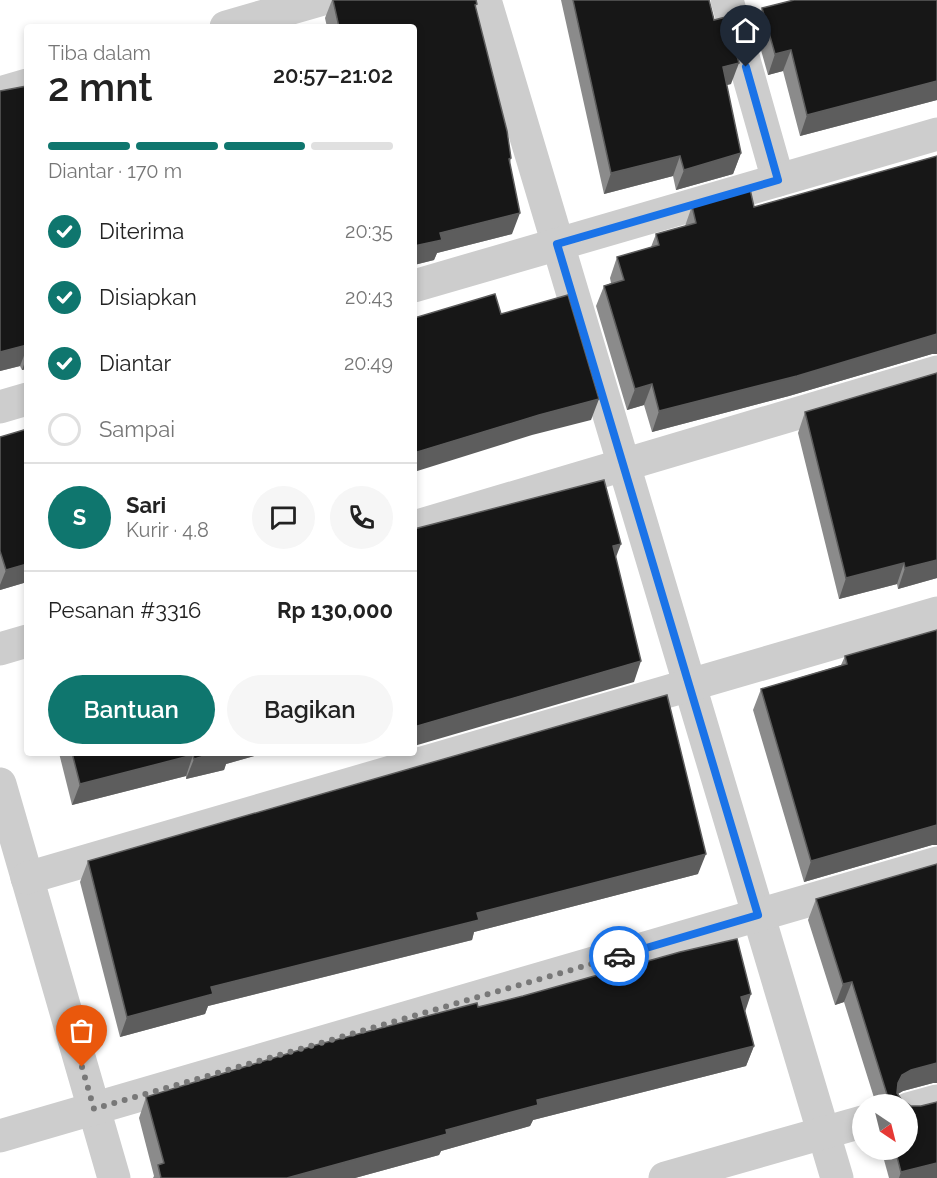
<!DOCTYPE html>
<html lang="id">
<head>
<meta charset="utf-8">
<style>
	body { margin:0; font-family:Raleway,sans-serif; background:#f6f6f6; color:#222; height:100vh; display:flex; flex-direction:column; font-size:22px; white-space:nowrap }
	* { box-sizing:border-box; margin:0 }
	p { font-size:20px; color:#767676 }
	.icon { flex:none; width:33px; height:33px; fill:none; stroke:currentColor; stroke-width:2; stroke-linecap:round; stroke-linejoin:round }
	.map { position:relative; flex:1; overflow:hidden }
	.panel { position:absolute; left:24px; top:24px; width:393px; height:732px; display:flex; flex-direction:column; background:#fff; border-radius:6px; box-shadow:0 3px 9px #0003 }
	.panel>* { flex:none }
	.needle { width:39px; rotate:145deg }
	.buttons { position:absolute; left:852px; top:1094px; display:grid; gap:12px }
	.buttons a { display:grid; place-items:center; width:66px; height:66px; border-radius:50%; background:#fff; box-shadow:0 3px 9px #0003; font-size:30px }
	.pin { position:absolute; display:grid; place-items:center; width:51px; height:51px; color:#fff; margin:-62px -26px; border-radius:50% 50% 50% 0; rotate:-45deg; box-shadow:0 0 6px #0007 }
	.pin .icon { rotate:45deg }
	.courier { position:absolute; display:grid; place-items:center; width:60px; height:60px; margin:-30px; border:4px solid #1a73e8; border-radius:50%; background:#fff; color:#222; box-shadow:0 2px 8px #0007 }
	.summary em { font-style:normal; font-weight:600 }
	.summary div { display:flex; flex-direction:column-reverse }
	.summary { display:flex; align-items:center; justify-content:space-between; height:102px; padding:0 24px }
	h1 { font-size:39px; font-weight:600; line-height:45px }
	.bar { display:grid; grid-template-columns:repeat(4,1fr); gap:9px 6px; align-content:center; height:72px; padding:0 24px }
	.bar i { height:8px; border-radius:4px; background:#e0e0e0 }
	.bar .selected { background:#0f766e }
	.bar p { grid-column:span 4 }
	.line { display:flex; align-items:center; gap:15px; padding:0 24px; border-top:2px solid #e0e0e0 }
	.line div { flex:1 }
	.round { display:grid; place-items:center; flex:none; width:63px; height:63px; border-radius:32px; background:#f6f6f6 }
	ol { padding:0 24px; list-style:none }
	li { display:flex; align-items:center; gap:18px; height:66px }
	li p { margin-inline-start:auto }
	li .icon { padding:6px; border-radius:50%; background:#0f766e; color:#fff; stroke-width:4 }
	li:last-child { color:#767676 }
	li i { width:33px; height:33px; border:3px solid #e0e0e0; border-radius:50% }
	.action { display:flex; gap:12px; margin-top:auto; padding:12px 24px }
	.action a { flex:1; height:69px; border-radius:36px; background:#0f766e; color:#fff; font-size:24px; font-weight:600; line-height:69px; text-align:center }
	.action a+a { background:#f6f6f6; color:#222 }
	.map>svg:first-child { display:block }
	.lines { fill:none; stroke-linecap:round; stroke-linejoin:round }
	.minor { stroke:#cdcdcd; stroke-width:33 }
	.wall { fill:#8b8b8b }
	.shaded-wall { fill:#5d5d5d }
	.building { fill:#171717; stroke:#5d5d5d; stroke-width:1.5 }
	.done { stroke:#787878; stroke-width:6; stroke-dasharray:0 10.8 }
	.route { stroke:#1a73e8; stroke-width:8 }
</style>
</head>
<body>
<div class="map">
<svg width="937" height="1178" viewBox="0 0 937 1178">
	<rect width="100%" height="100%" fill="#fff"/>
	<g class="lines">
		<!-- minor -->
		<g class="minor">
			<polyline points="485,0 837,1178"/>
			<polyline points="727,0 778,180"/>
			<polyline points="226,27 320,0"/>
			<polyline points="0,93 27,85"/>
			<polyline points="414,286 937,134"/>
			<polyline points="0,407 27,399"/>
			<polyline points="414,527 937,372"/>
			<polyline points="0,649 27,641"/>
			<polyline points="0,784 114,1178"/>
			<polyline points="27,878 937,613"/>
			<polyline points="908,1109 937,1101"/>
			<polyline points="0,1136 937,863"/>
			<polyline points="665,1178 862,1122"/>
		</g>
	</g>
	<!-- wall -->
	<g class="wall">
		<polygon points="332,0 476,0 476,9 511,158 510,163 512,234 437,253 434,260 414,265 414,27 327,27 325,18"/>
		<polygon points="561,0 709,0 731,84 726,85 741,153 733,174 676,190 673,176 604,194"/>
		<polygon points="937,0 937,100 800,136 783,71 768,75 755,29 762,8"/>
		<polygon points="27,86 27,369 22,370 20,366 0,371 0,91"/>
		<polygon points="692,206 754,207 932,354 789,396 652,432 644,405 627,410 596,306 604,286 611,283 610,278 617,257 651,247 656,234 685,226"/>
		<polygon points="805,412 937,578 898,589 897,584 839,599 798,433"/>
		<polygon points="0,437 27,582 0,590"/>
		<polygon points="845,656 937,845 932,845 804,882 753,710 761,689 841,665"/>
		<polygon points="59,753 265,753 226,764 224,770 186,779 186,776 72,805"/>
		<polygon points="88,861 698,874 474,932 472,940 208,1006 205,1014 120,1037 80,882"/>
		<polygon points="937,864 937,1083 933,1083 903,1091 898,1094 903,1102 907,1104 876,1104 844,1002 835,1005 808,920 816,899"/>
		<polygon points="745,1011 754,1046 746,1066 533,1120 530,1126 441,1151 439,1155 355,1178 153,1178 154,1176 139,1118 146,1097"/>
		<polygon points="881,1149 908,1149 937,1178 889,1178"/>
	</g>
	<!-- shaded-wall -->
	<g class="shaded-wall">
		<polygon points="791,50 783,71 768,75 775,54"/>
		<polygon points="739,63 731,84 715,88 723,67"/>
		<polygon points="937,81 937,100 800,136 807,115"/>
		<polygon points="741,153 733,174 676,190 684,170"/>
		<polygon points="680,156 673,176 604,194 611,173"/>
		<polygon points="520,213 512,234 437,253 434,260 414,265 414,246 440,233"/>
		<polygon points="937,334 937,354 932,354 789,396 652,432 659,411"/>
		<polygon points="27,345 27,348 20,366 0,371 0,352"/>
		<polygon points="27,356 27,369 22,370"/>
		<polygon points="652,384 644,405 627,410 635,389"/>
		<polygon points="599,399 591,420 532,435 414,472 414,453 539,415"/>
		<polygon points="621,544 613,565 613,546"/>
		<polygon points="937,560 937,578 898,589 905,568"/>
		<polygon points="904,563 897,584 839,599 846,578"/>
		<polygon points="27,564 27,582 0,590 0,585 6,570"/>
		<polygon points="641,661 634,682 414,746 414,727"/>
		<polygon points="215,753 265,753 226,764 224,770 186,779 194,759"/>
		<polygon points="193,755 186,776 72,805 80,784"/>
		<polygon points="937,825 937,845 932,845 804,882 811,861"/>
		<polygon points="706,854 698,874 474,932 472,940 208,1006 205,1014 120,1037 127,1017 211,987 477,913"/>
		<polygon points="852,982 844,1002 835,1005 843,984"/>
		<polygon points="751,994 744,1015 741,997"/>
		<polygon points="754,1046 746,1066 533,1120 530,1126 441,1151 439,1155 355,1178 287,1178 446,1130 537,1100"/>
		<polygon points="937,1063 937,1083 933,1083 903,1091 894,1096 898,1083 902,1075 911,1070"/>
		<polygon points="937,1163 937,1178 899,1178 901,1172"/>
	</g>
	<!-- building -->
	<g class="building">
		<polygon points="333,0 476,0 477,4 475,5 507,131 511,158 509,159 520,213 440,233 442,240 414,246 414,27 339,27"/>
		<polygon points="573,0 709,0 714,20 726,17 739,63 723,67 741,153 684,170 680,156 611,173"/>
		<polygon points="794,0 937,0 937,81 807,115 791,50 775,54 762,8"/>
		<polygon points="27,86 27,345 0,352 0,91"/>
		<polygon points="937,156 937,334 797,376 659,411 652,384 635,389 604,286 624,280 617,257 659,245 656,234 696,223 692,206 750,189 754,207"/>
		<polygon points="495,294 501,314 568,295 599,399 539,415 414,453 414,318"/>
		<polygon points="937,373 937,560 905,568 904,563 846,578 805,412"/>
		<polygon points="27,429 27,564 6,570 0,551 0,437"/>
		<polygon points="604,480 621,544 613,546 641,661 414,727 414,527 414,529"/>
		<polygon points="937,630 937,825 811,861 761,689 847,664 845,656"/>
		<polygon points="667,695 706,854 477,913 479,920 211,987 213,994 127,1017 88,861"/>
		<polygon points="72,753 215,753 194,759 193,755 80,784"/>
		<polygon points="937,864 937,1063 911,1070 902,1075 898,1083 897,1093 903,1102 907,1104 890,1104 852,982 843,984 816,899"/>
		<polygon points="737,939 751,994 741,997 754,1046 537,1100 538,1105 446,1130 447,1134 287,1178 161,1178 158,1165 164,1163 146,1097 316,1045 477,1003 478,1007 523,996 680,952"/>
		<polygon points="937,1102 937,1163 901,1172 895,1149 908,1149 908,1104 911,1106 921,1106"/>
	</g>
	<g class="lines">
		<!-- done -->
		<polyline class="done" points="82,1067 94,1109 619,956"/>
		<!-- route -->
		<polyline class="route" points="619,956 758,915 557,244 778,180 746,67"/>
	</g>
</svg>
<div class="buttons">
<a><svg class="needle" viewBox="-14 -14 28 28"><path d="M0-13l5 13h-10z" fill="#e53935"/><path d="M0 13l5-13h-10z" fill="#767676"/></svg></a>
</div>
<div class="pin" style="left:82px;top:1067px;background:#ea580c"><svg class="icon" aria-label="bag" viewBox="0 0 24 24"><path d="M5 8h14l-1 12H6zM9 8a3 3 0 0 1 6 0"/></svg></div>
<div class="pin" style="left:746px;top:67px;background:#1f2937"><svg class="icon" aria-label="home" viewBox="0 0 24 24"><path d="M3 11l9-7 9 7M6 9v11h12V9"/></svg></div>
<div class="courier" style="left:619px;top:956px"><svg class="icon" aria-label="car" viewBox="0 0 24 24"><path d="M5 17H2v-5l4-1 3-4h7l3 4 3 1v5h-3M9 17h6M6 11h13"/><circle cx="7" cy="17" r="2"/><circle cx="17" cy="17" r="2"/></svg></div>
<section class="panel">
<div class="summary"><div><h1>2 mnt</h1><p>Tiba dalam</p></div><em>20:57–21:02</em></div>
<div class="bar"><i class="selected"></i><i class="selected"></i><i class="selected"></i><i></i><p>Diantar · 170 m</p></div>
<ol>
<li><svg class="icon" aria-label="check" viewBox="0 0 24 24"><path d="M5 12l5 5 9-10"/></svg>Diterima<p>20:35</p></li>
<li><svg class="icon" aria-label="check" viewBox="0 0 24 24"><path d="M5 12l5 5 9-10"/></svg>Disiapkan<p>20:43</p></li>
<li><svg class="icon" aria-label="check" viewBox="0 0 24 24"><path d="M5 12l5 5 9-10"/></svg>Diantar<p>20:49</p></li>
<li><i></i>Sampai</li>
</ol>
<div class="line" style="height:108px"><b class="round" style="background:#0f766e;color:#fff">S</b><div><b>Sari</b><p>Kurir · 4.8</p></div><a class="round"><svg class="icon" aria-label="chat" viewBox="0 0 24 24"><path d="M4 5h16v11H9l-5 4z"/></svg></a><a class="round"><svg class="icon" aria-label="phone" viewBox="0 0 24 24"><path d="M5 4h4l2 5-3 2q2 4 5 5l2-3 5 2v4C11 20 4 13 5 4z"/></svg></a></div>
<div class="line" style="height:78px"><div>Pesanan #3316</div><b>Rp 130,000</b></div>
<div class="action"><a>Bantuan</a><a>Bagikan</a></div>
</section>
</div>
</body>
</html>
